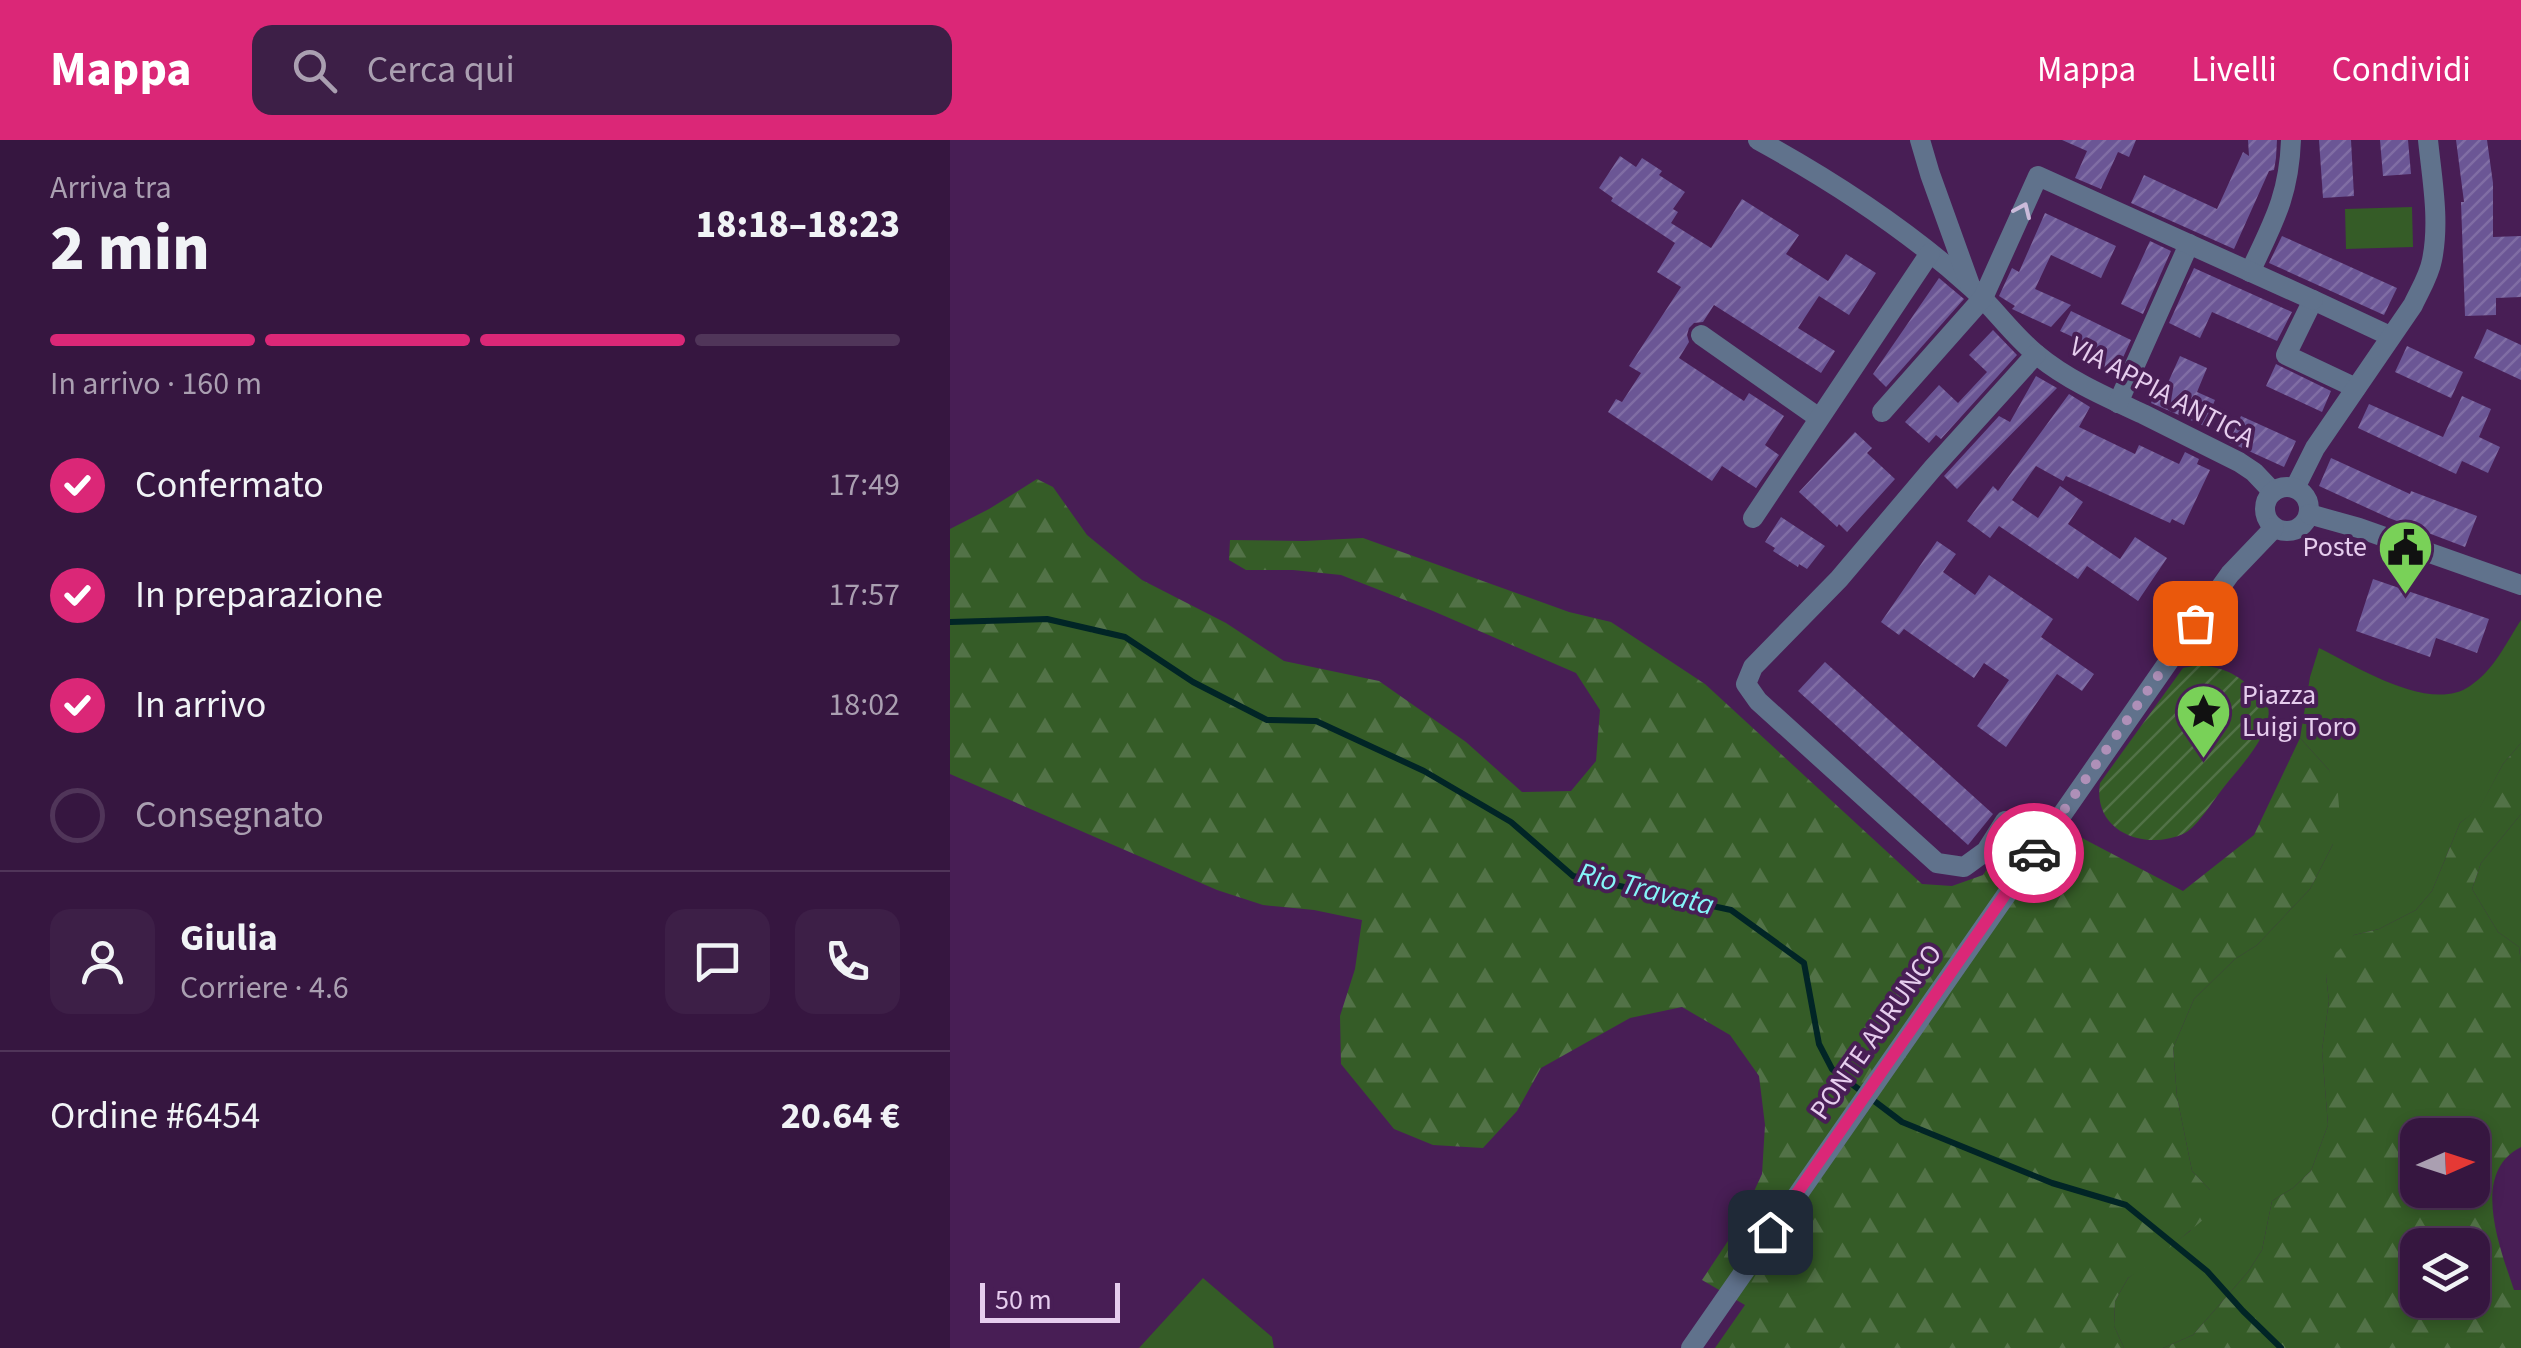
<!DOCTYPE html>
<html lang="it">
<head>
<meta charset="utf-8">
<style>
	body { margin:0; font-family:"Source Sans 3",sans-serif; background:#3d1f47; color:#f1f3f6; height:100vh; display:flex; flex-direction:column; font-size:38px; white-space:nowrap }
	* { box-sizing:border-box; margin:0 }
	p { font-size:32px; color:#aa9fb1 }
	.icon { flex:none; width:55px; height:55px; fill:none; stroke:currentColor; stroke-width:2; stroke-linecap:round; stroke-linejoin:round }
	.map { position:relative; flex:1; overflow:hidden }
	.panel { display:flex; flex-direction:column; background:#361640; width:950px }
	.panel>* { flex:none }
	.needle { width:65px; rotate:87deg }
	.fabs { position:absolute; left:1450px; top:978px; display:grid; gap:20px }
	.fabs a { display:grid; place-items:center; width:90px; height:90px; border-radius:20px; background:#361640; box-shadow:0 5px 15px #0003,0 0 0 2px #503559; font-size:50px }
	.scale { position:absolute; left:30px; bottom:25px; width:140px; box-sizing:border-box; padding-left:10px; border:5px solid #e6cdee; border-top:0; font-size:28px; line-height:35px; white-space:nowrap; color:#e6cdee; -webkit-text-stroke:8px #481e55; paint-order:stroke }
	.pin { position:absolute; display:grid; place-items:center; width:85px; height:85px; color:#fff; margin:-42px; border-radius:20px; box-shadow:0 5px 15px #0006 }
	.courier { position:absolute; display:grid; place-items:center; width:100px; height:100px; margin:-50px; border:8px solid #db2777; border-radius:50%; background:#fff; color:#222; box-shadow:0 2px 12px #0007 }
	.headline em { font-style:normal; font-weight:800 }
	.headline div { display:flex; flex-direction:column-reverse }
	.headline { display:flex; align-items:center; justify-content:space-between; height:170px; padding:0 50px }
	h1 { font-size:65px; font-weight:800; line-height:75px }
	.bar { display:grid; grid-template-columns:repeat(4,1fr); gap:15px 10px; align-content:center; height:120px; padding:0 50px }
	.bar i { height:12px; border-radius:8px; background:#503559 }
	.bar .active { background:#db2777 }
	.bar p { grid-column:span 4 }
	.line { display:flex; align-items:center; gap:25px; padding:0 50px; border-top:2px solid #503559 }
	.line div { flex:1 }
	.round { display:grid; place-items:center; flex:none; width:105px; height:105px; border-radius:20px; background:#3d1f47 }
	ol { padding:0 50px; list-style:none }
	li { display:flex; align-items:center; gap:30px; height:110px }
	li p { margin-inline-start:auto }
	li .icon { padding:10px; border-radius:50%; background:#db2777; color:#fff; stroke-width:4 }
	li:last-child { color:#aa9fb1 }
	li i { width:55px; height:55px; border:5px solid #503559; border-radius:50% }
	header { display:flex; align-items:center; gap:60px; box-sizing:border-box; height:140px; padding:0 50px; background:#db2777; color:#fff }
	header strong { font-size:48px }
	nav { display:flex; gap:55px; margin-inline-start:auto; font-size:35px }
	.search { width:700px; height:90px; background:#3d1f47; display:flex; align-items:center; gap:25px; box-sizing:border-box; padding:0 35px; border-radius:20px; color:#aa9fb1; font-size:38px }
	main { display:flex; flex:1; min-height:0 }
	.map>svg:first-child { display:block }
	.grass { fill:#355c27 }
	.forest { fill:url(#forest-firs); fill-rule:evenodd }
	.garden { fill:url(#garden-furrows) }
	.lines { fill:none; stroke-linecap:round; stroke-linejoin:round }
	.stream { stroke:#012526; stroke-width:6 }
	.building { fill:url(#building-hatch) }
	.minor { stroke:#60728c; stroke-width:20 }
	.tertiary { stroke:#60728c; stroke-width:20 }
	.oneway { stroke:#cbbbda }
	.done { stroke:#af90b8; stroke-width:10; stroke-dasharray:0 18 }
	.route { stroke:#db2777; stroke-width:12 }
	.labels { text-anchor:middle; dominant-baseline:central; stroke-width:8; stroke-linejoin:round; paint-order:stroke }
	.street-label { font-size:28px; fill:#e6cdee; stroke:#481e55 }
	.poi-label { font-size:28px; fill:#e6cdee; stroke:#481e55; text-anchor:end }
	.water-label { font-size:30px; font-style:italic; fill:#85f6f9; stroke:#481e55 }
</style>
</head>
<body>
<header>
<strong>Mappa</strong>
<div class="search"><svg class="icon" aria-label="search" viewBox="0 0 24 24"><circle cx="10" cy="10" r="6"/><path d="M15 15l6 6"/></svg>Cerca qui</div>
<nav><a>Mappa</a><a>Livelli</a><a>Condividi</a></nav>
</header>
<main>
<section class="panel">
<div class="headline"><div><h1>2 min</h1><p>Arriva tra</p></div><em>18:18–18:23</em></div>
<div class="bar"><i class="active"></i><i class="active"></i><i class="active"></i><i></i><p>In arrivo · 160 m</p></div>
<ol>
<li><svg class="icon" aria-label="check" viewBox="0 0 24 24"><path d="M5 12l5 5 9-10"/></svg>Confermato<p>17:49</p></li>
<li><svg class="icon" aria-label="check" viewBox="0 0 24 24"><path d="M5 12l5 5 9-10"/></svg>In preparazione<p>17:57</p></li>
<li><svg class="icon" aria-label="check" viewBox="0 0 24 24"><path d="M5 12l5 5 9-10"/></svg>In arrivo<p>18:02</p></li>
<li><i></i>Consegnato</li>
</ol>
<div class="line" style="height:180px"><a class="round"><svg class="icon" aria-label="person" viewBox="0 0 24 24"><circle cx="12" cy="8" r="4"/><path d="M4 21q1-7 8-7t8 7"/></svg></a><div><b>Giulia</b><p>Corriere · 4.6</p></div><a class="round"><svg class="icon" aria-label="chat" viewBox="0 0 24 24"><path d="M4 5h16v11H9l-5 4z"/></svg></a><a class="round"><svg class="icon" aria-label="phone" viewBox="0 0 24 24"><path d="M5 4h4l2 5-3 2q2 4 5 5l2-3 5 2v4C11 20 4 13 5 4z"/></svg></a></div>
<div class="line" style="height:130px"><div>Ordine #6454</div><b>20.64 €</b></div>
</section>
<div class="map">
<svg width="1571" height="1208" viewBox="0 0 1571 1208">
	<defs>
		<pattern id="forest-firs" width="22" height="20" patternUnits="userSpaceOnUse" patternTransform="scale(2.5)"><rect width="22" height="20" fill="#355c27"/><path d="M5 1l3.5 6h-7zM16 11l3.5 6h-7z" fill="#527247"/></pattern>
		<pattern id="garden-furrows" width="10" height="10" patternUnits="userSpaceOnUse" patternTransform="scale(2.5)"><rect width="10" height="10" fill="#355c27"/><path d="M-1 1l2-2M0 10L10 0M9 11l2-2" fill="none" stroke="#527247"/></pattern>
		<pattern id="building-hatch" width="6" height="6" patternUnits="userSpaceOnUse" patternTransform="scale(2.5)"><rect width="6" height="6" fill="#6b5695"/><path d="M-1 1l2-2M0 6l6-6M5 7l2-2" fill="none" stroke="#806da4"/></pattern>
	</defs>
	<rect width="100%" height="100%" fill="#481e55"/>
	<!-- grass -->
	<g class="grass">
		<polygon points="1462,67 1463,107 1396,109 1395,69"/>
		<path d="M 1571,480 L 1571,603 L 1553,624 L 1530,668 L 1510,683 L 1482,751 L 1466,770 L 1429,789 L 1404,795 L 1376,836 L 1379,861 L 1372,910 L 1378,985 L 1361,1031 L 1343,1048 L 1322,1061 L 1312,1110 L 1298,1132 L 1243,1195 L 1213,1208 L 1174,1208 L 1164,1186 L 1165,1161 L 1178,1138 L 1240,1091 L 1260,1050 L 1242,1031 L 1227,957 L 1223,908 L 1244,859 L 1285,819 L 1307,805 L 1360,749 L 1383,704 L 1379,630 L 1350,598 L 1360,537 L 1369,508 C 1406,526 1480,574 1520,546 C 1544,530 1556,503 1571,480 Z"/>
		<polygon points="1571,674 1571,824 1569,807 1548,792 1522,749 1531,723"/>
		<polygon points="253,1138 322,1197 324,1208 189,1208"/>
	</g>
	<!-- forest -->
	<g class="forest">
		<polygon points="87,339 103,347 137,395 192,440 276,483 334,521 429,541 516,602 572,652 621,651 646,621 650,570 626,533 483,471 391,435 343,430 296,430 279,420 280,400 354,401 413,398 619,472 661,482 755,544 972,744 1002,746 1033,735 1077,669 1233,751 1304,695 1350,598 1379,630 1388,654 1390,679 1383,704 1360,749 1307,805 1285,819 1244,859 1223,908 1227,957 1242,1031 1260,1050 1260,1074 1200,1124 1178,1138 1165,1161 1164,1186 1174,1208 765,1208 795,1165 752,1140 788,1086 812,1034 815,985 809,936 780,895 732,867 680,878 591,928 567,971 533,1008 483,1005 444,989 391,924 390,876 405,829 412,780 364,770 313,765 267,750 0,634 0,389 39,369"/>
		<path d="M 1571,603 L 1571,674 L 1531,723 L 1522,749 L 1548,792 L 1569,807 L 1571,824 L 1571,1007 C 1519,1033 1551,1110 1564,1150 L 1571,1150 L 1571,1208 L 1213,1208 L 1243,1195 L 1298,1132 L 1312,1110 L 1322,1061 L 1343,1048 L 1361,1031 L 1378,985 L 1372,910 L 1379,861 L 1376,836 L 1386,813 L 1404,795 L 1429,789 L 1466,770 L 1482,751 L 1510,683 L 1530,667 L 1553,624 ZM 1468,995 L 1522,995 L 1522,1050 L 1468,1050 ZM 1468,1105 L 1522,1105 L 1522,1160 L 1468,1160 Z"/>
	</g>
	<!-- garden -->
	<path class="garden" d="M 1249,525 C 1275,528 1285,533 1304,550 C 1309,554 1317,561 1318,567 C 1324,592 1288,629 1274,647 C 1264,659 1248,686 1235,693 C 1196,712 1142,692 1150,643 L 1233,528 Z"/>
	<g class="lines">
		<!-- stream -->
		<polyline class="stream" points="0,482 97,479 175,497 243,542 317,580 366,581 474,631 561,682 623,736 781,770 854,823 869,904 882,929 952,982 1102,1043 1176,1065 1257,1131 1293,1171 1331,1208"/>
	</g>
	<!-- building -->
	<g class="building">
		<polygon points="1112,0 1186,0 1179,17 1168,12 1151,49 1125,38 1137,11"/>
		<polygon points="1298,0 1327,0 1326,18 1324,30 1319,31 1284,109 1181,63 1194,35 1267,69 1293,12 1299,16"/>
		<polygon points="1369,0 1401,0 1404,56 1373,58"/>
		<polygon points="1430,0 1458,0 1461,34 1433,36"/>
		<polygon points="1506,0 1537,0 1543,43 1543,97 1571,96 1571,157 1546,158 1546,175 1515,176 1511,62 1514,62"/>
		<polygon points="670,16 686,27 692,18 712,31 709,35 735,52 723,69 728,72 721,83 761,108 792,59 849,95 836,114 878,141 896,114 926,133 899,175 869,156 848,188 885,211 871,233 764,165 753,182 744,183 739,188 737,195 739,202 729,218 794,261 799,253 834,276 815,305 829,315 806,348 772,326 762,341 658,272 666,259 672,262 691,233 679,226 731,147 707,132 725,103 661,61 663,58 649,48"/>
		<polygon points="1095,73 1166,106 1151,138 1101,115 1085,149 1121,165 1101,187 1062,169 1065,166 1049,156 1062,128 1069,132"/>
		<polygon points="1332,96 1447,148 1434,175 1319,123"/>
		<polygon points="1200,101 1221,111 1193,174 1171,164"/>
		<polygon points="1244,128 1342,172 1327,201 1262,172 1250,198 1219,183"/>
		<polygon points="989,138 1014,159 936,247 923,234"/>
		<polygon points="1121,171 1181,200 1166,233 1131,217 1138,204 1110,191"/>
		<polygon points="1537,189 1571,205 1571,240 1524,218"/>
		<polygon points="1043,190 1067,215 991,299 986,295 979,303 955,282 989,245 1008,263 1037,232 1019,215"/>
		<polygon points="1457,206 1513,232 1501,258 1445,232"/>
		<polygon points="1230,216 1257,228 1247,252 1265,260 1254,286 1201,263 1209,244 1216,247"/>
		<polygon points="1326,224 1381,251 1372,272 1316,246"/>
		<polygon points="1086,236 1107,248 1007,349 994,336 1049,276 1060,282"/>
		<polygon points="1119,254 1140,267 1129,287 1185,314 1189,305 1229,324 1235,312 1249,319 1247,324 1260,330 1234,385 1222,379 1220,383 1116,336 1113,341 1086,326 1062,360 1088,378 1110,346 1133,362 1118,384 1170,419 1185,397 1217,418 1188,461 1137,426 1128,439 1049,386 1040,398 1017,381 1043,346 1048,351"/>
		<polygon points="1512,256 1541,269 1529,297 1550,307 1538,333 1512,321 1506,334 1408,288 1419,264 1493,297"/>
		<polygon points="1291,276 1346,301 1334,327 1279,302"/>
		<polygon points="905,292 922,308 917,313 945,339 897,392 889,384 887,387 849,352"/>
		<polygon points="1381,318 1460,354 1461,351 1527,376 1515,407 1439,378 1369,346"/>
		<polygon points="831,377 875,406 857,429 849,424 848,427 823,411 825,408 815,402"/>
		<polygon points="987,401 1006,414 993,432 1025,455 1039,435 1103,479 1091,497 1144,534 1132,551 1107,534 1056,607 1027,586 1059,540 1034,523 1024,538 954,489 949,495 931,482"/>
		<polygon points="1423,439 1539,479 1527,513 1486,498 1480,517 1406,491"/>
		<polygon points="875,522 1043,674 1018,705 848,551"/>
	</g>
	<g class="lines">
		<!-- minor -->
		<g class="minor">
			<path d="M 808,0 C 881,40 960,92 1022,148 C 1045,169 1062,194 1086,214 C 1117,240 1156,257 1193,274 C 1225,290 1257,306 1289,322 L 1304,332 L 1323,352"/>
			<polyline points="970,0 980,34 1020,145"/>
			<path d="M 1300,132 C 1323,83 1339,56 1341,0"/>
			<polyline points="751,195 869,278"/>
			<polyline points="1406,248 1336,215 1363,160 1440,196"/>
			<polyline points="1168,263 1239,104"/>
			<polyline points="932,272 1033,158 1088,36 1363,160"/>
			<path d="M 1345,348 L 1365,308 L 1463,165 C 1470,150 1479,136 1482,120 C 1490,81 1482,39 1478,0"/>
			<polyline points="803,378 980,113"/>
			<polyline points="1055,681 1036,711 1014,727 987,723 808,561 796,544 803,527 889,439 983,328 1086,214"/>
		</g>
		<!-- tertiary -->
		<g class="tertiary">
			<circle cx="1337" cy="369" r="22"/>
			<polyline points="1359,374 1409,388 1571,445"/>
			<polyline points="741,1208 1260,462 1280,434 1324,388"/>
		</g>
	</g>
	<!-- one-way arrows -->
	<defs><path id="oneway-chevron" d="M-2-3.5L2.5 0L-2 3.5" fill="none" stroke-width="1.6" stroke-linecap="round" stroke-linejoin="round" transform="scale(2.5)"/></defs>
	<use class="oneway" href="#oneway-chevron" transform="translate(1073 70) rotate(-66)"/>
	<g class="lines">
		<!-- done -->
		<polyline class="done" points="1084,713 1245,483"/>
		<!-- route -->
		<polyline class="route" points="820,1092 1084,713"/>
	</g>
	<!-- icons -->
	<defs>
		<symbol id="civic-pin" viewBox="-11 -11 22 30"><path d="M0 17L-7.5 6A9.5 9.5 0 1 1 7.5 6Z" fill="#79d158" stroke="#481e55"/><path d="M-.6-6.5H3V-4.5H.6V-3L4-1V1h2V6H-6V1h2V-1L-.6-3ZM-1.2 2.5V6h2.4V2.5Z" fill="#111"/></symbol>
		<symbol id="sight-pin" viewBox="-11 -11 22 30"><path d="M0 17L-7.5 6A9.5 9.5 0 1 1 7.5 6Z" fill="#79d158" stroke="#481e55"/><path d="M0-6L1.8-2.2L6-1.7L2.9 1.2L3.7 5.4L0 3.3L-3.7 5.4L-2.9 1.2L-6-1.7L-1.8-2.2Z" fill="#111"/></symbol>
	</defs>
	<g fill-rule="evenodd">
		<use href="#civic-pin" x="1424" y="376" width="63" height="86"/>
		<use href="#sight-pin" x="1222" y="540" width="63" height="86"/>
	</g>
	<g class="labels">
		<!-- street labels -->
		<g class="street-label">
			<text transform="translate(1212 252) rotate(28)">VIA APPIA ANTICA</text>
			<text transform="translate(926 892) rotate(-55)">PONTE AURUNCO</text>
		</g>
		<!-- poi labels -->
		<g class="poi-label">
			<text x="1417" y="407">Poste</text>
			<text x="1292" y="555" text-anchor="start">Piazza<tspan x="1292" dy="32">Luigi Toro</tspan></text>
		</g>
		<!-- water labels -->
		<g class="water-label">
			<text transform="translate(696 749) rotate(14)">Rio Travata</text>
		</g>
	</g>
</svg>
<div class="fabs">
<a><svg class="needle" viewBox="-14 -14 28 28"><path d="M0-13l5 13h-10z" fill="#e53935"/><path d="M0 13l5-13h-10z" fill="#aa9fb1"/></svg></a>
<a><svg class="icon" aria-label="layers" viewBox="0 0 24 24"><path d="M12 4l9 5-9 5-9-5zM3 14l9 5 9-5"/></svg></a>
</div>
<div class="scale">50 m</div>
<div class="pin" style="left:1245px;top:483px;background:#ea580c"><svg class="icon" aria-label="bag" viewBox="0 0 24 24"><path d="M5 8h14l-1 12H6zM9 8a3 3 0 0 1 6 0"/></svg></div>
<div class="pin" style="left:820px;top:1092px;background:#1f2937"><svg class="icon" aria-label="home" viewBox="0 0 24 24"><path d="M3 11l9-7 9 7M6 9v11h12V9"/></svg></div>
<div class="courier" style="left:1084px;top:713px"><svg class="icon" aria-label="car" viewBox="0 0 24 24"><path d="M5 17H2v-5l4-1 3-4h7l3 4 3 1v5h-3M9 17h6M6 11h13"/><circle cx="7" cy="17" r="2"/><circle cx="17" cy="17" r="2"/></svg></div>
</div>
</main>
</body>
</html>
